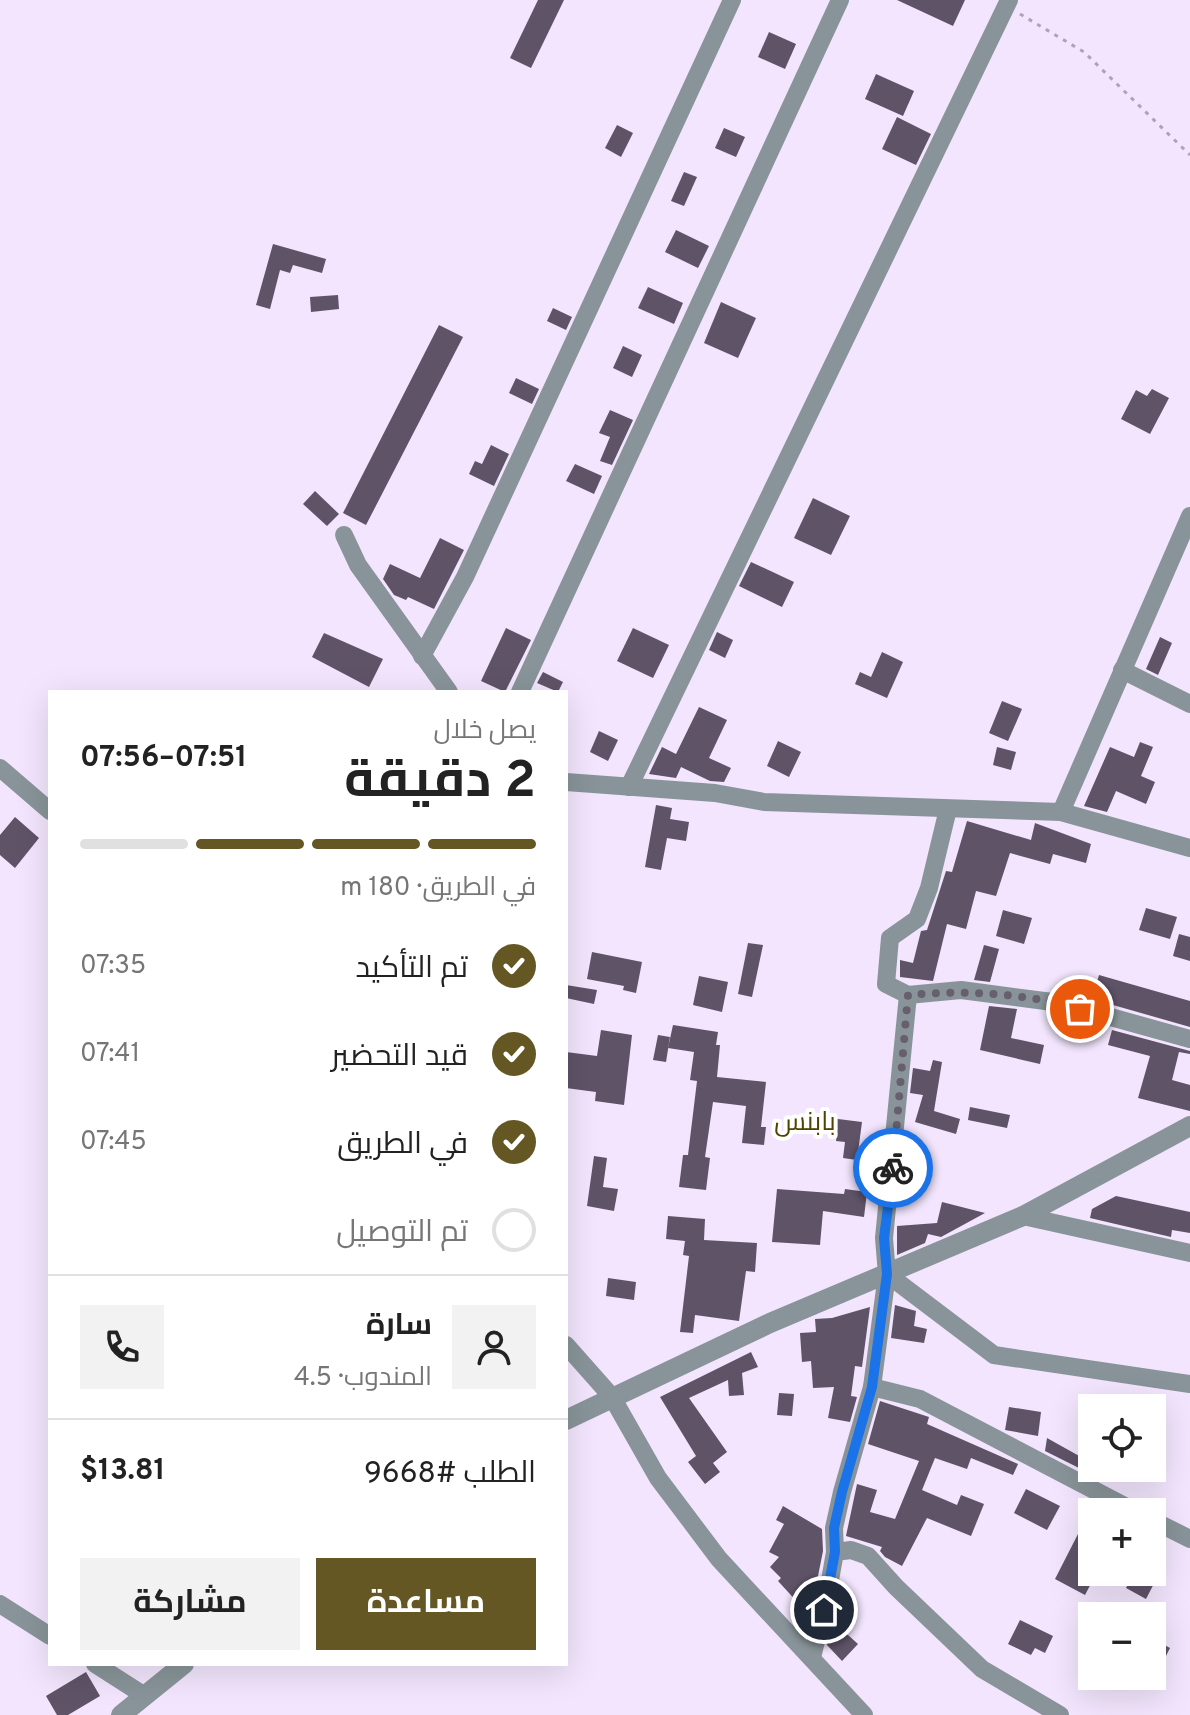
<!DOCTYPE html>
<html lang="ar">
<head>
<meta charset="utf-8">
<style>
	body { margin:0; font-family:Overpass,Cairo,sans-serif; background:#f2f2f2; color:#222; direction:rtl; height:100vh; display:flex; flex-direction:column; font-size:30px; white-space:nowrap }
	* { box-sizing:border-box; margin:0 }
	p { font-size:26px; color:#767676 }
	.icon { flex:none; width:44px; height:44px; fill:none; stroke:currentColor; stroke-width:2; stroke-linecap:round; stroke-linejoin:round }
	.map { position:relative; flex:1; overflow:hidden; direction:ltr }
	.panel { position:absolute; left:48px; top:690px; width:520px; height:976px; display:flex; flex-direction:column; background:#fff; border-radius:0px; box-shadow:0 8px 32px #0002; direction:rtl }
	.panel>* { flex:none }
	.controls { position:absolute; left:1078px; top:1394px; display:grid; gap:16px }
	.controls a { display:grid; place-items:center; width:88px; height:88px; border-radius:0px; background:#fff; box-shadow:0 8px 32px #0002; font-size:40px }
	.pin { position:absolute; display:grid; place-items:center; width:68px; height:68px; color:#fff; margin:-34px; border:4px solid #fff; border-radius:50%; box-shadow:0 2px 8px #0007 }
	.courier { position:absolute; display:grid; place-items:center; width:80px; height:80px; margin:-40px; border:6px solid #1a73e8; border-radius:50%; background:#fff; color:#222; box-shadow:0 2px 10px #0007 }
	.overview em { font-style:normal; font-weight:700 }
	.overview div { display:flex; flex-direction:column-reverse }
	.overview { display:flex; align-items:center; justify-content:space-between; height:136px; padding:0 32px }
	h1 { font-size:52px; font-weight:700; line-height:60px }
	.bar { display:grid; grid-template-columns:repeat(4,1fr); gap:12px 8px; align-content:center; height:96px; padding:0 32px }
	.bar i { height:10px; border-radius:6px; background:#e0e0e0 }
	.bar .on { background:#645724 }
	.bar p { grid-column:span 4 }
	.line { display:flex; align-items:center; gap:20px; padding:0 32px; border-top:2px solid #e0e0e0 }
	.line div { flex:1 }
	.round { display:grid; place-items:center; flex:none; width:84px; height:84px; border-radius:0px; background:#f2f2f2 }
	ol { padding:0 32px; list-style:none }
	li { display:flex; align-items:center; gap:24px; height:88px }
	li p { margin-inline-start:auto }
	li .icon { padding:8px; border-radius:50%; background:#645724; color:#fff; stroke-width:4 }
	li:last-child { color:#767676 }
	li i { width:44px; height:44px; border:4px solid #e0e0e0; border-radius:50% }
	.primary-button { display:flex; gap:16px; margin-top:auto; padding:16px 32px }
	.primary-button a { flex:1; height:92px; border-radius:0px; background:#645724; color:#fff; font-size:32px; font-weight:700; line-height:92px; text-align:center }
	.primary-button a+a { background:#f2f2f2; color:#222 }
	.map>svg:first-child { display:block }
	.building { fill:#5f5368 }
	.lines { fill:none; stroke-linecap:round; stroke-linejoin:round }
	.path { stroke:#aea3b6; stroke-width:3; stroke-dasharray:4 6; stroke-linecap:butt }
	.minor { stroke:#889499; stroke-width:18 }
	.tertiary { stroke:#889499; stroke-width:20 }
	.done { stroke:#675f6d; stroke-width:8; stroke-dasharray:0 14.4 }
	.route { stroke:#1a73e8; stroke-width:10 }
	.labels { text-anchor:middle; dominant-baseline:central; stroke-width:8; stroke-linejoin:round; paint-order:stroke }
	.quarter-label { font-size:26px; fill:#504200; stroke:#fff }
</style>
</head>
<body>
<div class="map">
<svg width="1190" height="1715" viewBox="0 0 1190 1715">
	<rect width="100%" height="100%" fill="#f2e5fd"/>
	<!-- building -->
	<g class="building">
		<polygon points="538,0 564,0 531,68 510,58"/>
		<polygon points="897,0 965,0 953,26"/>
		<polygon points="769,32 796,44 785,69 758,57"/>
		<polygon points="876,74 914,91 903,116 865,99"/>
		<polygon points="897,117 931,134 916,165 882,149"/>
		<polygon points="617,125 633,133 621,157 605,148"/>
		<polygon points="724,128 745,137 736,157 715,148"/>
		<polygon points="684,172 697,177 684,206 671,201"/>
		<polygon points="676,230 709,246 698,268 665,252"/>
		<polygon points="273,244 326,259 322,273 293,265 290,273 280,270 270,309 256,305"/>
		<polygon points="648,287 683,303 674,324 638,308"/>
		<polygon points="338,295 339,309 311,312 310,297"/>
		<polygon points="721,302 756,318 738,358 704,343"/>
		<polygon points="553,308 572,317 566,330 547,321"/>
		<polygon points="439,325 463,337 366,525 343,513"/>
		<polygon points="623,346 642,355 632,377 613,368"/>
		<polygon points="516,378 539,389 532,404 509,393"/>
		<polygon points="1152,389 1169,398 1150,434 1121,419 1136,390 1147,396"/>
		<polygon points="610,410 633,420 612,465 600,461 610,437 599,433"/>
		<polygon points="491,445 509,454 494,486 469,474 475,461 482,464"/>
		<polygon points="575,464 602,476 594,494 566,481"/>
		<polygon points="315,491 339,514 327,526 303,504"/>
		<polygon points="813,498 850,516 831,555 794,538"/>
		<polygon points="440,538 464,550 434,609 408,597 406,600 394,595 383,579 390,564 420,578"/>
		<polygon points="751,562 794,582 782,607 739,586"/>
		<polygon points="506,628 531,640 505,692 481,681"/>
		<polygon points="633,628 669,645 653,678 617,661"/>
		<polygon points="717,632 733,640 725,658 709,650"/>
		<polygon points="324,633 383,659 369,687 312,657"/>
		<polygon points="1160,637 1172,643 1158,675 1146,669"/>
		<polygon points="882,652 903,662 887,698 855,684 860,672 871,677"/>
		<polygon points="543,672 563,682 558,692 537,683"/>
		<polygon points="1002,701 1022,709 1008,741 989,733"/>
		<polygon points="699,707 727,720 709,758 731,768 724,782 710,781 681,767 676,778 649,774 662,747 676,754"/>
		<polygon points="599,731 618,740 608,761 590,752"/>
		<polygon points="778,741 801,752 789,777 767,766"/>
		<polygon points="1140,742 1153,747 1141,776 1155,782 1146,804 1116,791 1107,812 1084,806 1110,747 1134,757"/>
		<polygon points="997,747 1016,752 1011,770 993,765"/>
		<polygon points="656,805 672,808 670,819 689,822 686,841 667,838 661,870 645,867"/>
		<polygon points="15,817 39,838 15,868 0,855 0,835"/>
		<polygon points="967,821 1031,840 1035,823 1091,844 1086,863 1053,854 1050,864 1010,853 996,896 976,891 966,929 947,924 933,981 900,977 900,960 913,963 921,931 927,930 946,871 952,872"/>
		<polygon points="1146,908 1177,917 1170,939 1139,930"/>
		<polygon points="1003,910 1032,918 1024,944 996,936"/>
		<polygon points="1179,934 1190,937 1190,961 1173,956"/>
		<polygon points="748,943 763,945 752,997 738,994"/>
		<polygon points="984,945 999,949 990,982 974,980"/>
		<polygon points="592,952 642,962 636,993 623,990 624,986 587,979"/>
		<polygon points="1099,975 1190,1001 1190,1027 1092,999"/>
		<polygon points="699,976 728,982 722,1012 693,1005"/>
		<polygon points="566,985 597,990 594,1004 566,998"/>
		<polygon points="989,1006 1017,1009 1011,1038 1044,1045 1040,1064 980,1050"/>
		<polygon points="673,1025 718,1032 716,1045 720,1045 717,1077 766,1082 761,1127 766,1127 764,1145 742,1143 746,1106 713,1102 705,1157 710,1158 706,1190 679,1187 683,1155 688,1155 697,1081 690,1080 694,1052 668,1048"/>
		<polygon points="601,1030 632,1035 624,1105 595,1101 596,1092 566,1088 566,1052 597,1056"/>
		<polygon points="1112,1030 1190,1051 1190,1054 1179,1052 1172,1080 1190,1085 1190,1111 1138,1098 1150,1056 1108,1045"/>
		<polygon points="658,1035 670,1037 666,1062 653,1060"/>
		<polygon points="933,1060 942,1062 934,1111 960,1119 956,1134 915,1122 923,1095 910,1093 913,1068 930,1071"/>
		<polygon points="970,1107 1010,1115 1007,1128 968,1120"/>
		<polygon points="798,1114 862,1122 857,1160 843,1158 845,1142 836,1141 837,1132 796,1124"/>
		<polygon points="594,1156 607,1158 603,1187 618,1189 614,1211 587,1206"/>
		<polygon points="777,1189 844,1194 845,1189 867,1192 864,1217 823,1211 820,1245 772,1242"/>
		<polygon points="1116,1196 1190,1212 1190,1233 1172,1230 1171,1237 1090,1218 1092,1209"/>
		<polygon points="942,1202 985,1213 941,1237 928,1234 925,1243 897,1255 897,1226 937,1223"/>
		<polygon points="668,1216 705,1219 704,1240 757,1243 755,1272 746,1271 739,1321 695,1315 693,1333 680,1332 689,1256 683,1255 685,1241 666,1239"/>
		<polygon points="608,1278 636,1282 634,1300 606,1296"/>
		<polygon points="895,1305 916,1311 914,1326 927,1329 924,1343 891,1338"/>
		<polygon points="870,1307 862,1367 855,1366 851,1396 857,1397 850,1422 828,1418 834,1387 813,1388 811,1361 802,1362 800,1333 816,1332 815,1319 832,1318"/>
		<polygon points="751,1352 758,1367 742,1373 744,1395 729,1396 728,1380 689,1398 727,1452 713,1463 720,1472 705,1484 688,1462 696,1456 660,1397"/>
		<polygon points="779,1393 794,1394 792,1416 777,1415"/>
		<polygon points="880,1401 929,1417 927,1424 1018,1464 1013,1475 971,1458 967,1469 935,1458 922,1490 957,1505 961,1495 984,1504 971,1536 927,1518 902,1566 885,1557 880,1551 882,1547 846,1536 857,1484 877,1490 870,1512 895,1519 919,1461 868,1444"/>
		<polygon points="1009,1407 1041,1412 1038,1436 1005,1430"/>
		<polygon points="1047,1438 1081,1457 1079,1468 1045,1451"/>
		<polygon points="1026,1489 1060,1506 1047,1530 1014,1513"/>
		<polygon points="783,1506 822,1529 823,1551 810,1616 778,1581 781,1578 770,1567 779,1557 769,1552 784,1524 776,1520"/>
		<polygon points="1078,1534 1092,1542 1092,1572 1097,1572 1085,1595 1055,1579"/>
		<polygon points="1134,1572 1160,1572 1146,1599 1126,1588"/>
		<polygon points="835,1611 841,1612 838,1626 858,1644 842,1661 827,1645"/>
		<polygon points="1020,1620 1053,1636 1045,1653 1035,1648 1031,1655 1008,1644"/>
		<polygon points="1152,1638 1170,1648 1152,1684"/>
		<polygon points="86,1672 100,1696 68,1715 57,1715 46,1696"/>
	</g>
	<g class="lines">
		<!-- path -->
		<polyline class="path" points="1020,14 1084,52 1190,155"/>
		<!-- minor -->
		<g class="minor">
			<polyline points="344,535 358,565 449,692"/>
			<polyline points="422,656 465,577 732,0"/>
			<polyline points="1122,670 1190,704"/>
			<polyline points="520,692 840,0"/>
			<polyline points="0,768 50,811"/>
			<polyline points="566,782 715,793 764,802 1061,812 1190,848"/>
			<polyline points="629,787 1009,0"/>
			<polyline points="948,809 929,888 917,919 890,938 886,984 908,995 884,1238 887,1274 872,1387 920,1399 1136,1512"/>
			<polyline points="1061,812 1190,516"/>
			<polyline points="908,995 961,990 1060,1003 1190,1039"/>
			<polyline points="1023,1216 1190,1253"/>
			<polyline points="887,1274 994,1355 1190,1384"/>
			<polyline points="566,1345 612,1397 658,1478 719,1559 864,1715"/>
			<polyline points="1152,1520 1190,1539"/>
			<polyline points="835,1552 851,1550 868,1556 896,1587 982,1669 1060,1715"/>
			<polyline points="0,1604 50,1636"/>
			<polyline points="812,1658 829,1586 835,1552 834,1528 842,1492 872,1387"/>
			<polyline points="95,1664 145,1696"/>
		</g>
		<!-- tertiary -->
		<g class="tertiary">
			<polyline points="566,1420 770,1323 1023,1216 1190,1126"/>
			<polyline points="121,1715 184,1664"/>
		</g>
	</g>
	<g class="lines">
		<!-- done -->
		<path class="done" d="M 893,1168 L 908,995 C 965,990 1025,993 1080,1009"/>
		<!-- route -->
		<polyline class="route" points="824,1610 835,1552 834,1528 842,1492 872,1387 887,1274 884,1238 893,1168"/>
	</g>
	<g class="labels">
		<!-- quarter labels -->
		<g class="quarter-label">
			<text x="805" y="1123">بابنس</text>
		</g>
	</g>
</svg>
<div class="controls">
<a><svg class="icon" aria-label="locate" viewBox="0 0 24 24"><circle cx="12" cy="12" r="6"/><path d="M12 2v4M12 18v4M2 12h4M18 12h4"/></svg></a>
<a>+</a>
<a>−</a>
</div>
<div class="pin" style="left:1080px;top:1009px;background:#ea580c"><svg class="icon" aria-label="bag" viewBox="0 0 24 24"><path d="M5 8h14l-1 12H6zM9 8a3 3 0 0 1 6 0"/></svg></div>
<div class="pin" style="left:824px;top:1610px;background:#1f2937"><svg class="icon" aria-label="home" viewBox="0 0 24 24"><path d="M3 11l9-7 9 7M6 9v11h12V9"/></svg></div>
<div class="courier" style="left:893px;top:1168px"><svg class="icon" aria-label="bike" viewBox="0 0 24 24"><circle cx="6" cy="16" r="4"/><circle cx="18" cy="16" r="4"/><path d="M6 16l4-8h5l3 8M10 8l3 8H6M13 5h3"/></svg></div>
<section class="panel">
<div class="overview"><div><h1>2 دقيقة</h1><p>يصل خلال</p></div><em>07:51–07:56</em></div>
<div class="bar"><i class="on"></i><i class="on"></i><i class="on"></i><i></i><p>في الطريق · 180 m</p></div>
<ol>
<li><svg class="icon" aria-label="check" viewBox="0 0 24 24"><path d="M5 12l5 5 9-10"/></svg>تم التأكيد<p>07:35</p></li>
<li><svg class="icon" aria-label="check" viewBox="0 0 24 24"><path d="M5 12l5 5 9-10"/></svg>قيد التحضير<p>07:41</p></li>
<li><svg class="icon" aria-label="check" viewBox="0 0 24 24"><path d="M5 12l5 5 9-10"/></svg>في الطريق<p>07:45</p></li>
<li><i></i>تم التوصيل</li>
</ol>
<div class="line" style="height:144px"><a class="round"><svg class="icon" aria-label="person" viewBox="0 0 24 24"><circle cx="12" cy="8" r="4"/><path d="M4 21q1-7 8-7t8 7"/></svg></a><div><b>سارة</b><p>المندوب · 4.5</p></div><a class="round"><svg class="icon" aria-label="phone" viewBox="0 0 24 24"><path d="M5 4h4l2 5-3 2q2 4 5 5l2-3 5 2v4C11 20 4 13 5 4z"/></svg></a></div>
<div class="line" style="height:104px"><div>الطلب #9668</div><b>$13.81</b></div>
<div class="primary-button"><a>مساعدة</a><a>مشاركة</a></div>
</section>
</div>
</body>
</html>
